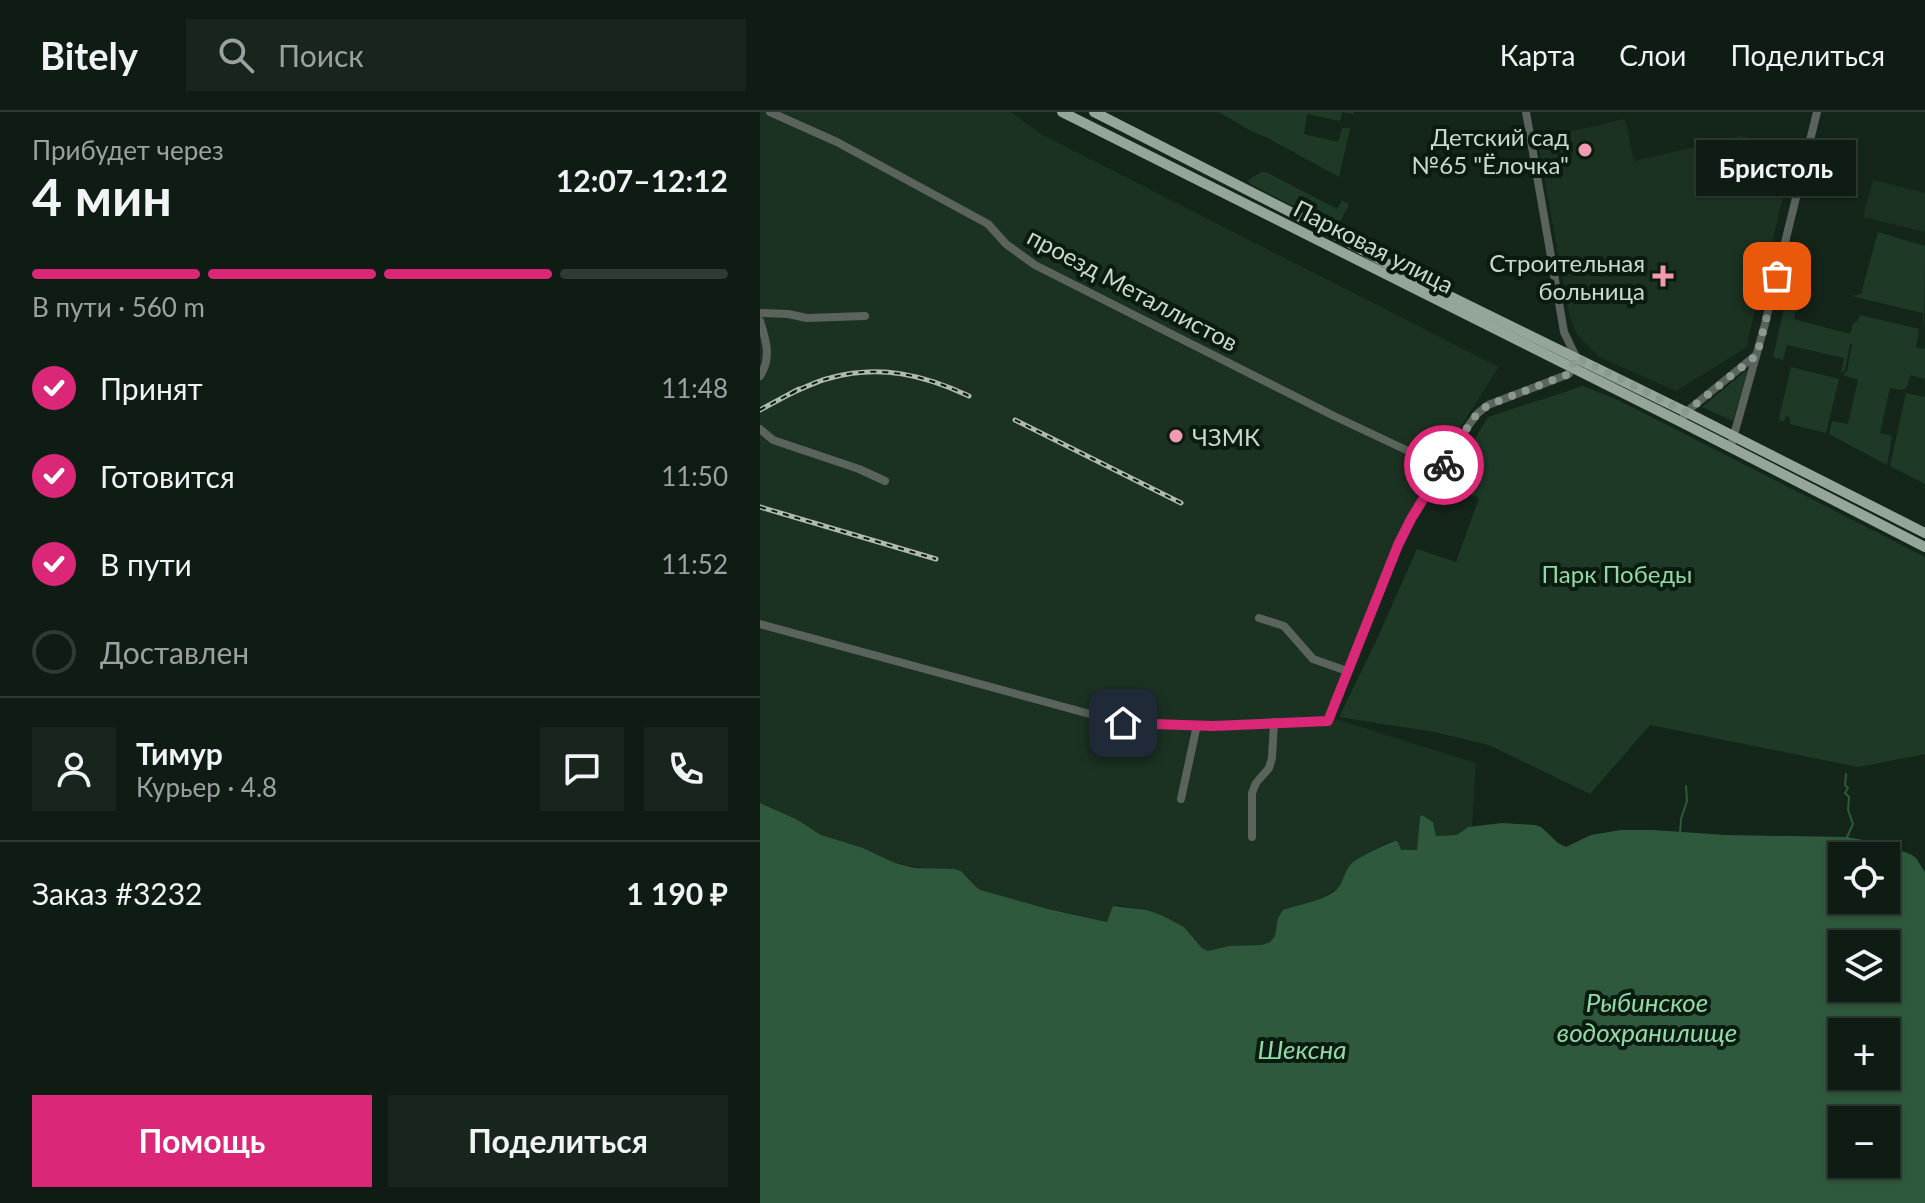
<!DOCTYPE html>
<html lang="ru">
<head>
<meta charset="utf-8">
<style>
	body { margin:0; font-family:Lato,sans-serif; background:#18251c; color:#f1f3f6; height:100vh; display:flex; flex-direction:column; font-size:30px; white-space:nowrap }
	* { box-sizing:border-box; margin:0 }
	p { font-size:26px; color:#9ba1a0 }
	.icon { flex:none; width:44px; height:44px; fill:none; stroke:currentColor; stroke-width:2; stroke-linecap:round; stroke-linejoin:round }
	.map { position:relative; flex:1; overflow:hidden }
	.side { display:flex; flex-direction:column; background:#0f1c13; width:760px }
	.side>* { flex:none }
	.tools { position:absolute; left:1068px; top:730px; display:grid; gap:16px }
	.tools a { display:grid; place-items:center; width:72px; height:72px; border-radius:0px; background:#0f1c13; box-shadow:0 2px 6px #0004,0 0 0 2px #2f3a33; font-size:40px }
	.pin { position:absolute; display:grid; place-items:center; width:68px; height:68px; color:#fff; margin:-34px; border-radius:16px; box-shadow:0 4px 12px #0006 }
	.courier { position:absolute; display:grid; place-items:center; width:80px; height:80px; margin:-40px; border:6px solid #db2777; border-radius:50%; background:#fff; color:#222; box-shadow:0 2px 10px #0007 }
	.bubble { position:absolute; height:56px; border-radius:0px; background:#0f1c13; box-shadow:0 2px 6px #0004,0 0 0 2px #2f3a33; font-size:26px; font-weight:700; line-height:56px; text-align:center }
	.summary em { font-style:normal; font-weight:700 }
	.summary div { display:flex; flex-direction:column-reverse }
	.summary { display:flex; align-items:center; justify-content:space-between; height:136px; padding:0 32px }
	h1 { font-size:52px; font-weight:700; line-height:60px }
	.bar { display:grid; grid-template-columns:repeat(4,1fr); gap:12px 8px; align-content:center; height:96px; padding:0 32px }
	.bar i { height:10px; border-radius:6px; background:#2f3a33 }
	.bar .current { background:#db2777 }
	.bar p { grid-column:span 4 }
	.line { display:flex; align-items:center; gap:20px; padding:0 32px; border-top:2px solid #2f3a33 }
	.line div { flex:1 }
	.round { display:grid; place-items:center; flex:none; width:84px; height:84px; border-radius:0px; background:#18251c }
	ol { padding:0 32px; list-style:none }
	li { display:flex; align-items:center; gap:24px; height:88px }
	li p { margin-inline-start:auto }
	li .icon { padding:8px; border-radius:50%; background:#db2777; color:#fff; stroke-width:4 }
	li:last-child { color:#9ba1a0 }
	li i { width:44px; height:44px; border:4px solid #2f3a33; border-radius:50% }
	.cta { display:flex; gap:16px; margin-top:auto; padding:16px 32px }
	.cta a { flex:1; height:92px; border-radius:0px; background:#db2777; color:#fff; font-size:32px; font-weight:700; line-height:92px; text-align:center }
	.cta a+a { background:#18251c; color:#f1f3f6 }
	header { display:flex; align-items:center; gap:48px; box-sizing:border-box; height:112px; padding:0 40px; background:#0f1c13; border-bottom:2px solid #2f3a33 }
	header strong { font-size:38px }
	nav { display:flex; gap:44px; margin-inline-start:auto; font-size:28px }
	.search { width:560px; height:72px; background:#18251c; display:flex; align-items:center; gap:20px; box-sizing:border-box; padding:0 28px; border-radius:0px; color:#9ba1a0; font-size:30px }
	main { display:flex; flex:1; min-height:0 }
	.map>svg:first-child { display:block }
	.built { fill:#1b3222 }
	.green { fill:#1e3a27 }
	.water { fill:#2e593c; fill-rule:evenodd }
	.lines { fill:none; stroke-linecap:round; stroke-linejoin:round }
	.stream { stroke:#2e593c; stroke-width:2 }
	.minor { stroke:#5a635c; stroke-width:8 }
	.major { stroke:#94a699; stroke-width:10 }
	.rail-casing { stroke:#aebab0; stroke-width:5 }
	.rail { stroke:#0a1b10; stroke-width:2; stroke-dasharray:6; stroke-linecap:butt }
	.done { stroke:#8c998f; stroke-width:8; stroke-dasharray:0 14.4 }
	.route { stroke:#db2777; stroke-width:10 }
	.poi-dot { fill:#f19ab1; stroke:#0a1b10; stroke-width:3 }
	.labels { text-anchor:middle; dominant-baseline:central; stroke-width:8; stroke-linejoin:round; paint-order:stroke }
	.poi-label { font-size:24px; fill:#ccd7ce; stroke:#0a1b10; text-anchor:end }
	.street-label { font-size:24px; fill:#ccd7ce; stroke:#0a1b10 }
	.park-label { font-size:24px; fill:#92d7a6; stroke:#0a1b10 }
	.water-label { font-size:26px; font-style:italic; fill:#93d8a7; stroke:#0a1b10 }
</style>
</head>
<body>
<header>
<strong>Bitely</strong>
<div class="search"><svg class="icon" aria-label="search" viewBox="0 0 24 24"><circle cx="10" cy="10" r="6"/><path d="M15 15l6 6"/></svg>Поиск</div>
<nav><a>Карта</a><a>Слои</a><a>Поделиться</a></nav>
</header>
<main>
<section class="side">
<div class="summary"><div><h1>4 мин</h1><p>Прибудет через</p></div><em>12:07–12:12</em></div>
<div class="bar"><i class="current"></i><i class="current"></i><i class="current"></i><i></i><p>В пути · 560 m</p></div>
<ol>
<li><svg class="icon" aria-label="check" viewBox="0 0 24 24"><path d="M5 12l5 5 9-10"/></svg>Принят<p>11:48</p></li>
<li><svg class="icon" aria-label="check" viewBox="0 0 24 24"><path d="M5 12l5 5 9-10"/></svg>Готовится<p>11:50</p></li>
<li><svg class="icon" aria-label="check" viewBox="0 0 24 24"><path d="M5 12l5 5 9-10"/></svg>В пути<p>11:52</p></li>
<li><i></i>Доставлен</li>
</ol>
<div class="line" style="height:144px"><a class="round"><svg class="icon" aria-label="person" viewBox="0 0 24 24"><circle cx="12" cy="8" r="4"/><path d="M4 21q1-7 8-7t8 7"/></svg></a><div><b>Тимур</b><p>Курьер · 4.8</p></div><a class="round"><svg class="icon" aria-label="chat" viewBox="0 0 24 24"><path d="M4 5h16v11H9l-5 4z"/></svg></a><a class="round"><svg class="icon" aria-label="phone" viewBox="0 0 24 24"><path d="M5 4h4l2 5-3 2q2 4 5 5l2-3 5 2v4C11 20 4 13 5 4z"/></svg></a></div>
<div class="line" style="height:104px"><div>Заказ #3232</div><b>1 190 ₽</b></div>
<div class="cta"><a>Помощь</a><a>Поделиться</a></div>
</section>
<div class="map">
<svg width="1165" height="1091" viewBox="0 0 1165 1091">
	<rect width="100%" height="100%" fill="#142519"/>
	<!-- built -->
	<g class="built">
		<polygon points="0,0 251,0 281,22 739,255 663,373 569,605 716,651 712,714 704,717 698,723 676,724 673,710 662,703 660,705 657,738 641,738 638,730 632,729 624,732 592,751 578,776 562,786 510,830 502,833 469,834 448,839 442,836 424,815 387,798 357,793 348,810 264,791 220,778 215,774 201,759 195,757 170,757 135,751 103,736 61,723 36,707 0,691"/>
		<polygon points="865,7 874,49 981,24 1035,37 986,236 916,279 839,245 818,224 810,206 777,27"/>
		<polygon points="1113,68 1165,81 1165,120 1103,105"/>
	</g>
	<!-- green -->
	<g class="green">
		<path d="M 458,0 L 594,0 L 594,2 L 582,0 L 580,9 L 547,2 L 544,22 L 578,30 L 582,16 L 590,16 L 579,65 L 506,25 C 489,20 474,8 458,0 Z"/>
		<polygon points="502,60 506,60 577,97 582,88 589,93 576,117 489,71 488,68"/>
		<polygon points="1118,120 1165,134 1164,219 1163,201 1091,184 1101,182"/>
		<polygon points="1025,192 1036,194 1034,207 1090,222 1093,211 1098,209 1100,203 1159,217 1156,235 1165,237 1165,267 1150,263 1147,275 1142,278 1130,276 1120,321 1132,324 1127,353 1069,322 1072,309 1088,312 1098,268 1083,263 1087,259 1092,232 1090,232 1085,258 1081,261 1084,246 1027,233 1023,248 1013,245"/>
		<polygon points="1031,255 1079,267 1066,321 1030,312 1030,305 1026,304 1024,309 1020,309 1019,306"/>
		<polygon points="988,257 973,309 942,295"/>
		<polygon points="823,274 858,288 1165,445 1165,642 1098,655 890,613 830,682 729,633 674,620 579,605 617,527 657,437 696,450 719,386 687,373 728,305"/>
		<polygon points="1146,281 1165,285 1165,372 1130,354"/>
	</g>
	<!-- water -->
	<path class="water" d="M 0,691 L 36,707 L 61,723 L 103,736 L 135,751 L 155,756 L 194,757 L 201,759 L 215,774 L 220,778 L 288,797 L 347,810 L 353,794 L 387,798 L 403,804 L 424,815 L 442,836 L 448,839 L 469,834 L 502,833 L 510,830 L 515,824 L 518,806 L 523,798 C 539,792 562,790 576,778 C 584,771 584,758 592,751 C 598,746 629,730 636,729 L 638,730 L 641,738 L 657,738 L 660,705 L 662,703 L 673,710 L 676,724 L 697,723 L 708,715 L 742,711 L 775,713 L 781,715 L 798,731 L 806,735 L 831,723 L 861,718 L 893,718 L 966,723 L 1087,725 L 1124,732 L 1152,743 L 1156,746 L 1165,760 L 1165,1091 L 0,1091 ZM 1082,744 L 1126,744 L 1126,788 L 1082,788 ZM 1082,832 L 1126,832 L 1126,876 L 1082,876 ZM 1082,920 L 1126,920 L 1126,964 L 1082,964 ZM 1082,1008 L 1126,1008 L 1126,1052 L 1082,1052 Z"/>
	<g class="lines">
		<!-- stream -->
		<g class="stream">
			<polyline points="1086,662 1085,673 1088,676 1085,681 1089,685 1088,698 1093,712 1087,725"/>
			<polyline points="920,721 921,707 927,689 926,674"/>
		</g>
		<!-- minor -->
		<g class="minor">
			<polyline points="10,0 77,30 228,112 246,132 275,153 574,304 661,345 685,351"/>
			<polyline points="0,201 28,202 47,206 105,204"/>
			<path d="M 0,209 C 6,228 12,246 0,264"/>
			<polyline points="921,310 926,300 996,243"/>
			<polyline points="0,317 13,328 99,357 125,369"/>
			<polyline points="972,330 1005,212 1057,0"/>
			<polyline points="499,506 524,514 553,547 587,559"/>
			<polyline points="0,512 363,611 453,614 568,609 638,433 651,407 709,313 717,302 728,293 809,262 816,245 804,220 766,0"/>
			<polyline points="355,637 363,611"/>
			<polyline points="421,687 437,613"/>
			<polyline points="492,725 492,681 496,671 509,656 512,646 514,610"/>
		</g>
		<!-- major -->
		<g class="major">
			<polyline points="302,0 921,310 1165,435"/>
			<polyline points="334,0 564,117 661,170 926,300 1165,421"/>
		</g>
		<defs>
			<g id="rail">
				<path d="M 30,282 C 43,276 57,269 70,266 C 120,252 164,263 209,284"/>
				<polyline points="0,298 39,277"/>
				<polyline points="255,308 421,391"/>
				<polyline points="0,395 176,447"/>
			</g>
		</defs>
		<!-- rail casing -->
		<use href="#rail" class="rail-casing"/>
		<!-- rail -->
		<use href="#rail" class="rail"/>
	</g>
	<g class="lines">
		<!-- done -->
		<polyline class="done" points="684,353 709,313 717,302 728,293 809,262 816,245 926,300 997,243 1017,164"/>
		<!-- route -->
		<polyline class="route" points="363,611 453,614 568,609 638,433 651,407 684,353"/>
	</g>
	<!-- markers -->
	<g class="poi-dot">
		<circle cx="825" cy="38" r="8"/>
		<path d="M899 152h8v8h8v8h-8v8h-8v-8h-8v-8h8z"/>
		<circle cx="416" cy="324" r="8"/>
	</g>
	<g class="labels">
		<!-- poi labels -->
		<g class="poi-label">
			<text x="809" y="24">Детский сад<tspan x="809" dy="28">№65 "Ёлочка"</tspan></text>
			<text x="885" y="150">Строительная<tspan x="885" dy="28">больница</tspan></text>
			<text x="432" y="324" text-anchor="start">ЧЗМК</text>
		</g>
		<!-- street labels -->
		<g class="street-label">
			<text transform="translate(614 134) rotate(27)">Парковая улица</text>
			<text transform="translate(373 177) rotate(28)">проезд Металлистов</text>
		</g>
		<!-- park labels -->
		<g class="park-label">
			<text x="857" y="461">Парк Победы</text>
		</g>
		<!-- water labels -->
		<g class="water-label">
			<text x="887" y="890">Рыбинское<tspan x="887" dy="30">водохранилище</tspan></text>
			<text x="542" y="937">Шексна</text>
		</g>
	</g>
</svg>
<div class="tools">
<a><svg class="icon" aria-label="locate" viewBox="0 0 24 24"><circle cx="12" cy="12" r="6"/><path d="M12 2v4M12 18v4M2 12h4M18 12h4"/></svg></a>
<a><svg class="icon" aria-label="layers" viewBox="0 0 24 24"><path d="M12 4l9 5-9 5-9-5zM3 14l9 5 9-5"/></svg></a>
<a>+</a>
<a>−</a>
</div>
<div class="pin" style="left:1017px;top:164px;background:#ea580c"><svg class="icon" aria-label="bag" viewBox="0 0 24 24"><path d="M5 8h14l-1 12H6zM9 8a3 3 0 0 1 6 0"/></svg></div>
<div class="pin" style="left:363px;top:611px;background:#1f2937"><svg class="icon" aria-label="home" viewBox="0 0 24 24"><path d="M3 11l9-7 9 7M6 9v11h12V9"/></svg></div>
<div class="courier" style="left:684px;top:353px"><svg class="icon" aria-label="bike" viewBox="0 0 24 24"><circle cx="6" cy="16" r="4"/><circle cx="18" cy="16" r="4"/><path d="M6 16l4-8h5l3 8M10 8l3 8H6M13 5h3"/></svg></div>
<div class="bubble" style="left:936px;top:28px;width:160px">Бристоль</div>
</div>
</main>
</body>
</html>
